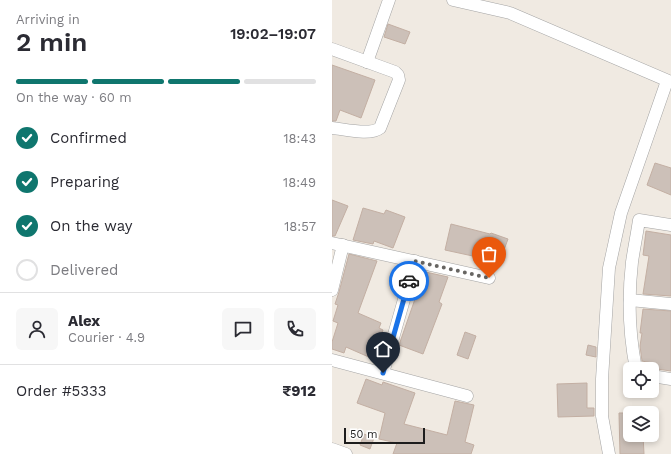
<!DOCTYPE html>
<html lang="en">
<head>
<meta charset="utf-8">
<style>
	body { margin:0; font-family:"Work Sans",sans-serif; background:#f7f7f7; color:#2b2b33; height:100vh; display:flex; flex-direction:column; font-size:15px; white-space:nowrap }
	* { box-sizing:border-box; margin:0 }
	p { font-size:13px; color:#7c7c81 }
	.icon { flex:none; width:22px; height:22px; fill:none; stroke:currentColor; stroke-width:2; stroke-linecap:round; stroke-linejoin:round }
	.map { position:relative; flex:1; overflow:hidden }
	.panel { display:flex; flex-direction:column; background:#fff; width:332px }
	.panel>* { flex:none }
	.buttons { position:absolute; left:291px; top:362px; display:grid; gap:8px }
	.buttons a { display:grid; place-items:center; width:36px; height:36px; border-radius:6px; background:#fff; box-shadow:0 2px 6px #0003; font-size:20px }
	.scale { position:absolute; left:12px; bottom:10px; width:81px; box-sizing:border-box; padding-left:4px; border:2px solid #1d1d1d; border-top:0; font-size:11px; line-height:14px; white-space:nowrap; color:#1d1d1d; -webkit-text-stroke:3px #fff; paint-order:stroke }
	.pin { position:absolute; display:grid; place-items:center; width:34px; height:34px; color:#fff; margin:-41px -17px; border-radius:50% 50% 50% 0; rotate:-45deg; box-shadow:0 0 4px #0007 }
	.pin .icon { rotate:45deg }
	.courier { position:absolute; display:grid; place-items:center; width:40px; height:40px; margin:-20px; border:3px solid #1a73e8; border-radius:50%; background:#fff; color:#222; box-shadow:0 1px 5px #0007 }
	.summary em { font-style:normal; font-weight:600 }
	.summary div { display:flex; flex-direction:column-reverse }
	.summary { display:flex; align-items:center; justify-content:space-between; height:68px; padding:0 16px }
	h1 { font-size:26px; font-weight:600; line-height:30px }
	.bar { display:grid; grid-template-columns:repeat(4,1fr); gap:6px 4px; align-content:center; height:48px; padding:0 16px }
	.bar i { height:5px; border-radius:3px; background:#e1e1e2 }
	.bar .on { background:#0f766e }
	.bar p { grid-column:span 4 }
	.line { display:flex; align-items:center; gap:10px; padding:0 16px; border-top:1px solid #e1e1e2 }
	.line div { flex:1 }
	.round { display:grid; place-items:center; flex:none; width:42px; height:42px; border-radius:6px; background:#f7f7f7 }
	ol { padding:0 16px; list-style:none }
	li { display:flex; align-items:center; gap:12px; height:44px }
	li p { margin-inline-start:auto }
	li .icon { padding:4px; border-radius:50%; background:#0f766e; color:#fff; stroke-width:4 }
	li:last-child { color:#7c7c81 }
	li i { width:22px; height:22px; border:2px solid #e1e1e2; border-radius:50% }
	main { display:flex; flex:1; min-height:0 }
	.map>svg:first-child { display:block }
	.building { fill:#ccc0b8; stroke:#c3afa3 }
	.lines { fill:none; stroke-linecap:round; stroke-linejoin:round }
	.minor-casing { stroke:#a4a4a4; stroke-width:13 }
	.minor { stroke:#fff; stroke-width:12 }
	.done { stroke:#676562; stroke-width:4; stroke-dasharray:0 7.2 }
	.route { stroke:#1a73e8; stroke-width:5 }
</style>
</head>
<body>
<main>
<section class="panel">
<div class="summary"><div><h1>2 min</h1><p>Arriving in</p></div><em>19:02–19:07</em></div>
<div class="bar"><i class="on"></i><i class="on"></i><i class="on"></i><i></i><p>On the way · 60 m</p></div>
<ol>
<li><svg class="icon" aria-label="check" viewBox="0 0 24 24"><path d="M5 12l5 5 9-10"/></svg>Confirmed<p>18:43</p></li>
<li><svg class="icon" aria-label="check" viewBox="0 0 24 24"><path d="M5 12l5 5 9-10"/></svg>Preparing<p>18:49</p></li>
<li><svg class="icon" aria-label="check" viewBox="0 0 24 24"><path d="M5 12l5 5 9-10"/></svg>On the way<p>18:57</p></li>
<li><i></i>Delivered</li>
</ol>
<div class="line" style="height:72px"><a class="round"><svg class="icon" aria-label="person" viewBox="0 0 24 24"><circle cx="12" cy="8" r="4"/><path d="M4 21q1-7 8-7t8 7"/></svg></a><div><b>Alex</b><p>Courier · 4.9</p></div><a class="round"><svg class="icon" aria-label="chat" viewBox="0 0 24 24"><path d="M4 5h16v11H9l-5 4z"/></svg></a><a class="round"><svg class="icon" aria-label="phone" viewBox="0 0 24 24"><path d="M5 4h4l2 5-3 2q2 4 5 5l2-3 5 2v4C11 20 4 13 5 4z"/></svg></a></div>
<div class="line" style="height:52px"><div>Order #5333</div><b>₹912</b></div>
</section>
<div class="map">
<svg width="339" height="454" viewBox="0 0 339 454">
	<rect width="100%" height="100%" fill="#f0eae2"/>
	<!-- building -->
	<g class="building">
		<polygon points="56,24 78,32 73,44 52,37"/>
		<polygon points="0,65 43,80 29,118 8,110 4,121 0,121"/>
		<polygon points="323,163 339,168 339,195 315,185"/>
		<polygon points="0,200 16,206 3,236 0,236"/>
		<polygon points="31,208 52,214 54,210 73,217 61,248 42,241 41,244 21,240"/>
		<polygon points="119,224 158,234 159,233 176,239 166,266 149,260 150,258 113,250"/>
		<polygon points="314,231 339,235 339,296 311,294 317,256 311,255"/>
		<polygon points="17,254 45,261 26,313 49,323 47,328 51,330 39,358 14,347 12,353 0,349 0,342 6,323 1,321 6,305 3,304 7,292"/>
		<polygon points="89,271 116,277 107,302 110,304 91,354 67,345 83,299 80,298 85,288 83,288"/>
		<polygon points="311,309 339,311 339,371 325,369 325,364 310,361 308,346 310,333 308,333"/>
		<polygon points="133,332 144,336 136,359 125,355"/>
		<polygon points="256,345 264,347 264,357 254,355"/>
		<polygon points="34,379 50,385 51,382 83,393 72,424 115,435 123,401 142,405 133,442 142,445 139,454 61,454 65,443 47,439 53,413 25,403"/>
		<polygon points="255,383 255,408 262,408 262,416 226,417 225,384"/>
		<polygon points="287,413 298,413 298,435 311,435 312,454 288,454"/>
		<polygon points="32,434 42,438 38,449 28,445"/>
	</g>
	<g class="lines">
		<defs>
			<g id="minor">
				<polyline points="121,0 178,13 339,82"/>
				<path d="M 0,49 L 63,72 L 66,75 L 67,80 L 48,128 C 38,136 12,129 0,128"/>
				<polyline points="35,62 57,0"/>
				<polyline points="0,243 157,278"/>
				<polyline points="0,290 11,245"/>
				<polyline points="298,300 339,304"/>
				<polyline points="0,360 135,396"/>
				<path d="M 304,369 C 297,334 296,297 300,262 C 302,248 305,234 307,220 L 339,225"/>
				<polyline points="51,373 83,261"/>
				<polyline points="320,376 339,379"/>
				<polyline points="0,449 14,454"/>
				<polyline points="277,454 270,416 270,379 277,268 289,213 335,81"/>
			</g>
		</defs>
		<!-- minor casing -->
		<use href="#minor" class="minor-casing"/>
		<!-- minor -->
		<use href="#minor" class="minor"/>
	</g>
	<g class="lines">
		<!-- done -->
		<polyline class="done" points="77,281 83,261 157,278"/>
		<!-- route -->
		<polyline class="route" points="51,373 77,281"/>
	</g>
</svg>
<div class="buttons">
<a><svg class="icon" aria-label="locate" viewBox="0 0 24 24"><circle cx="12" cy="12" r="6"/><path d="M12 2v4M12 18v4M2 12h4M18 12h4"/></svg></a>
<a><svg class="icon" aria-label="layers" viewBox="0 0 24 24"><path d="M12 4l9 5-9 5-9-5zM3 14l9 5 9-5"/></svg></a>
</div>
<div class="scale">50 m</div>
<div class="pin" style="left:157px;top:278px;background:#ea580c"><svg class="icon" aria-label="bag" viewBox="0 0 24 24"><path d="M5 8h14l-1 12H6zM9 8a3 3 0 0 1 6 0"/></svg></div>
<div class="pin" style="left:51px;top:373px;background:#1f2937"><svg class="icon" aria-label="home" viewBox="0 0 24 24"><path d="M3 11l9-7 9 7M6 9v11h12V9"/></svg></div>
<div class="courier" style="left:77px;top:281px"><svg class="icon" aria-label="car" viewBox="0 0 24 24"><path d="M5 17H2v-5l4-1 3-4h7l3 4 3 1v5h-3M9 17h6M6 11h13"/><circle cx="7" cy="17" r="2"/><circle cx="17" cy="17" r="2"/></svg></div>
</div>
</main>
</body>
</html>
